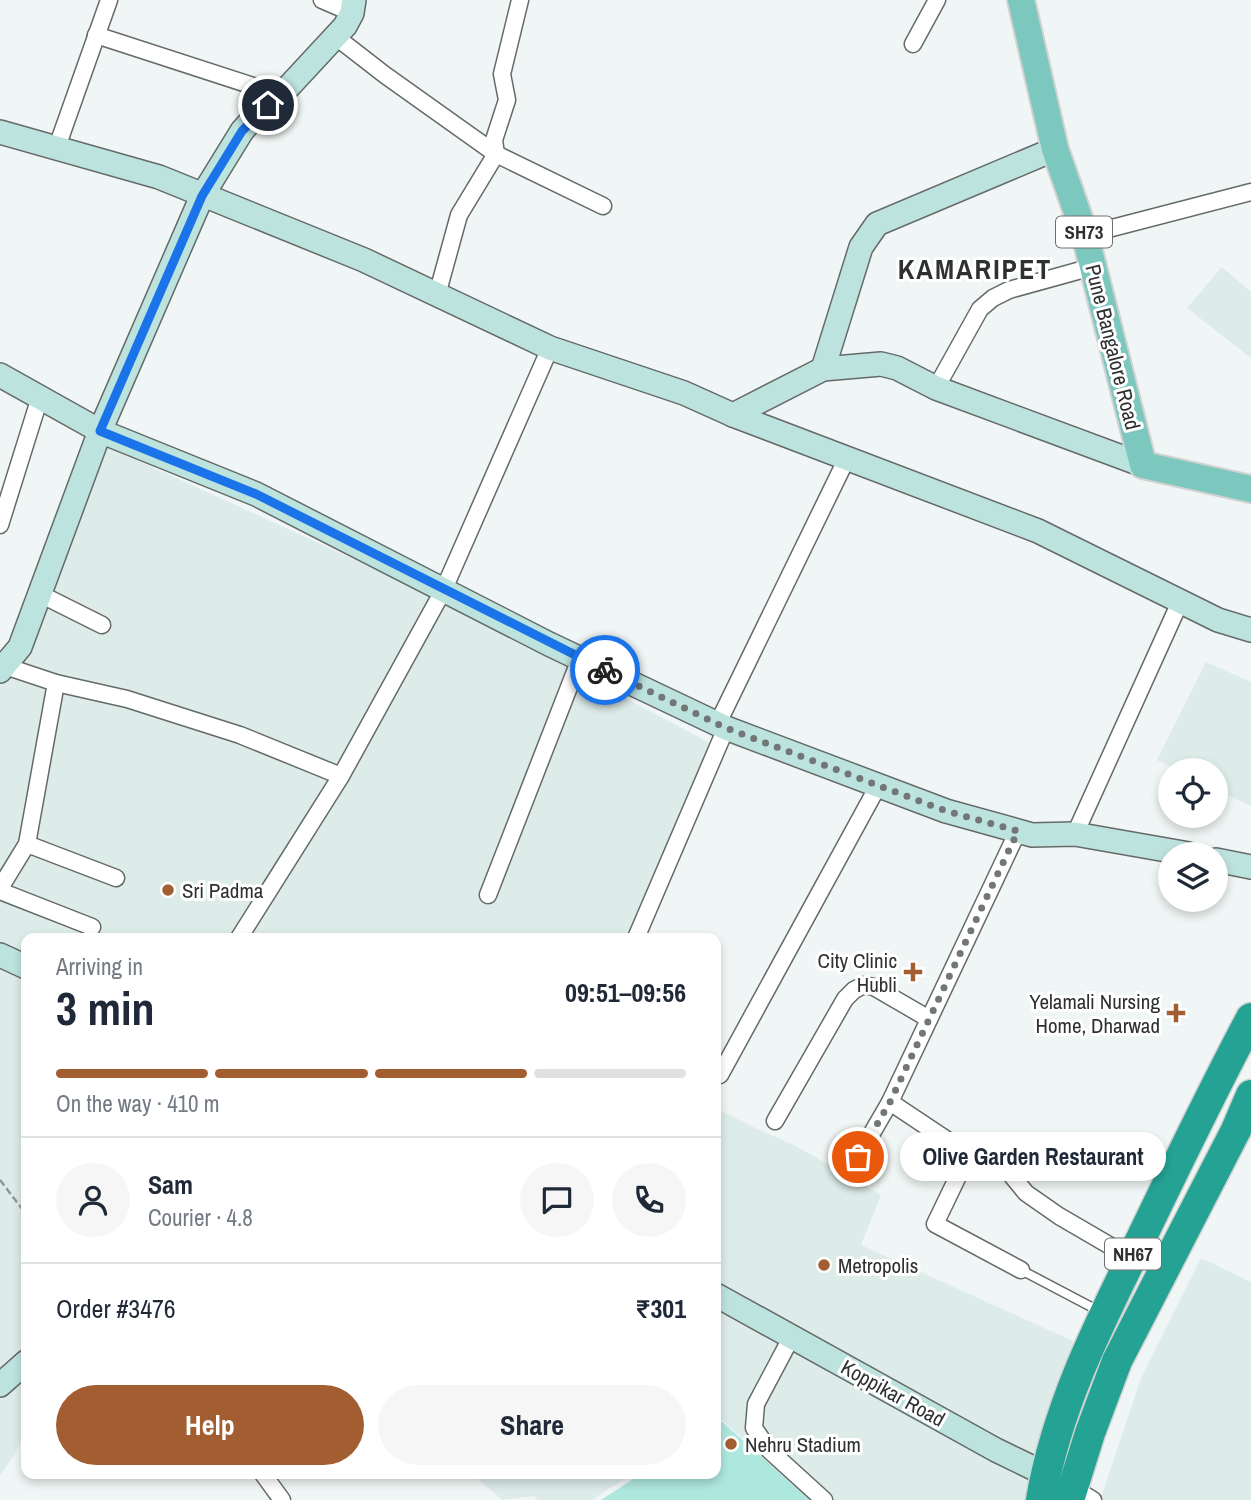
<!DOCTYPE html>
<html lang="en">
<head>
<meta charset="utf-8">
<style>
	body { margin:0; font-family:"Archivo Narrow",sans-serif; background:#f6f6f7; color:#1f2937; height:100vh; display:flex; flex-direction:column; font-size:26px; white-space:nowrap }
	* { box-sizing:border-box; margin:0 }
	p { font-size:23px; color:#747a83 }
	.icon { flex:none; width:38px; height:38px; fill:none; stroke:currentColor; stroke-width:2; stroke-linecap:round; stroke-linejoin:round }
	.map { position:relative; flex:1; overflow:hidden }
	.side { position:absolute; left:21px; top:933px; width:700px; height:546px; display:flex; flex-direction:column; background:#fff; border-radius:14px; box-shadow:0 4px 10px #0003 }
	.side>* { flex:none }
	.tools { position:absolute; left:1158px; top:758px; display:grid; gap:14px }
	.tools a { display:grid; place-items:center; width:70px; height:70px; border-radius:50%; background:#fff; box-shadow:0 4px 10px #0003; font-size:35px }
	.pin { position:absolute; display:grid; place-items:center; width:60px; height:60px; color:#fff; margin:-30px; border:4px solid #fff; border-radius:50%; box-shadow:0 2px 7px #0007 }
	.courier { position:absolute; display:grid; place-items:center; width:70px; height:70px; margin:-35px; border:5px solid #1a73e8; border-radius:50%; background:#fff; color:#222; box-shadow:0 2px 9px #0007 }
	.bubble { position:absolute; height:49px; border-radius:24px; background:#fff; box-shadow:0 4px 10px #0003; font-size:23px; font-weight:700; line-height:49px; text-align:center }
	.headline em { font-style:normal; font-weight:700 }
	.headline div { display:flex; flex-direction:column-reverse }
	.headline { display:flex; align-items:center; justify-content:space-between; height:119px; padding:0 35px }
	h1 { font-size:46px; font-weight:700; line-height:52px }
	.bar { display:grid; grid-template-columns:repeat(4,1fr); gap:10px 7px; align-content:center; height:84px; padding:0 35px }
	.bar i { height:9px; border-radius:5px; background:#e0e1e3 }
	.bar .active { background:#a25d30 }
	.bar p { grid-column:span 4 }
	.line { display:flex; align-items:center; gap:18px; padding:0 35px; border-top:2px solid #e0e1e3 }
	.line div { flex:1 }
	.round { display:grid; place-items:center; flex:none; width:74px; height:74px; border-radius:37px; background:#f6f6f7 }
	.cta { display:flex; gap:14px; margin-top:auto; padding:14px 35px }
	.cta a { flex:1; height:80px; border-radius:42px; background:#a25d30; color:#fff; font-size:28px; font-weight:700; line-height:80px; text-align:center }
	.cta a+a { background:#f6f6f7; color:#1f2937 }
	.map>svg:first-child { display:block }
	.built { fill:#ddece9 }
	.green { fill:#aee7de }
	.lines { fill:none; stroke-linecap:round; stroke-linejoin:round }
	.lane-casing { stroke:#656a69; stroke-width:11 }
	.street-casing { stroke:#656a69; stroke-width:19 }
	.secondary-casing { stroke:#656a69; stroke-width:26 }
	.primary-casing { stroke:#d1d2d1; stroke-width:30 }
	.highway-casing { stroke:#d1d2d1; stroke-width:33 }
	.path { stroke:#939796; stroke-width:2.5; stroke-dasharray:7 3.5; stroke-linecap:butt }
	.lane { stroke:#fff; stroke-width:8 }
	.street { stroke:#fff; stroke-width:16 }
	.secondary { stroke:#bde3df; stroke-width:23 }
	.primary { stroke:#7cc8bf; stroke-width:26 }
	.highway { stroke:#24a395; stroke-width:30 }
	.done { stroke:#727675; stroke-width:7; stroke-dasharray:0 12.6 }
	.route { stroke:#1a73e8; stroke-width:9 }
	.poi-dot { fill:#a25d30; stroke:#fff; stroke-width:2.5 }
	.labels { text-anchor:middle; dominant-baseline:central; stroke-width:6; stroke-linejoin:round; paint-order:stroke }
	.shield { fill:#fff; stroke:#6d6f6e; stroke-width:2 }
	.shield-label { font-size:19px; font-weight:bold; fill:#2e3130 }
	.street-label { font-size:21px; fill:#2e3130; stroke:#fff }
	.poi-label { font-size:21px; fill:#2e3130; stroke:#fff; text-anchor:start }
	.district-label { font-size:28px; font-weight:bold; letter-spacing:2px; fill:#2e3130; stroke:#fff }
</style>
</head>
<body>
<div class="map">
<svg width="1251" height="1500" viewBox="0 0 1251 1500">
	<rect width="100%" height="100%" fill="#f0f6f5"/>
	<!-- built -->
	<g class="built">
		<polygon points="1222,267 1251,292 1251,358 1187,308"/>
		<polygon points="104,445 421,590 710,743 626,938 26,938 26,1431 13,1457 0,1475 0,673"/>
		<polygon points="1206,662 1251,682 1251,806 1216,789 1216,770 1177,770 1157,760"/>
		<polygon points="716,1108 751,1126 796,1146 881,1195 861,1245 1073,1341 1046,1453 1032,1500 814,1500 716,1415"/>
		<polygon points="1201,1258 1251,1282 1251,1500 1100,1500 1142,1376"/>
		<polygon points="472,1474 631,1474 592,1500 538,1500 534,1496 502,1500"/>
	</g>
	<!-- green -->
	<polygon class="green" points="720,1420 810,1500 601,1500 641,1474 716,1474 716,1423"/>
	<g class="lines">
		<defs>
			<polyline id="lane" points="1021,1270 1099,1311"/>
			<g id="street">
				<polyline points="322,0 352,13"/>
				<polyline points="96,35 281,95"/>
				<polyline points="336,37 385,75 496,154 603,206"/>
				<polyline points="913,44 937,0"/>
				<polyline points="57,147 109,0"/>
				<polyline points="1085,235 1251,192"/>
				<polyline points="437,295 459,215 496,154 494,140 507,100 502,74 520,0"/>
				<polyline points="936,388 980,309 993,298 1009,290 1092,267"/>
				<polyline points="0,525 40,397"/>
				<polyline points="38,593 102,625"/>
				<polyline points="5,666 56,683 127,699 240,735 341,776"/>
				<polyline points="718,723 847,458"/>
				<polyline points="1075,834 1180,602"/>
				<polyline points="27,844 116,878"/>
				<polyline points="0,888 27,844 56,683"/>
				<polyline points="0,891 92,927"/>
				<polyline points="488,895 580,659"/>
				<polyline points="239,938 341,776 444,589 550,348"/>
				<polyline points="636,938 726,728"/>
				<polyline points="720,1075 878,786"/>
				<polyline points="890,1102 953,1144 962,1155 961,1170 935,1224 1021,1270"/>
				<polyline points="775,1121 845,999 854,990 864,985 874,987 929,1019"/>
				<polyline points="962,1155 984,1158 1008,1171 1026,1193 1059,1216 1131,1258"/>
				<polyline points="858,1157 890,1102 1018,831"/>
				<polyline points="791,1338 756,1404 754,1428 769,1450 824,1500"/>
				<polyline points="263,1474 282,1500"/>
				<polyline points="1072,1487 1093,1500"/>
			</g>
			<g id="secondary">
				<polyline points="0,132 159,177 364,260 550,348 684,393 733,415 823,369 881,364 897,368 936,388 1143,465"/>
				<polyline points="823,369 861,247 877,224 1055,149"/>
				<polyline points="0,375 100,431 256,494 549,644 726,728 946,811 1018,831 1032,835 1075,834 1189,854"/>
				<polyline points="733,415 1038,531 1218,620 1251,630"/>
				<polyline points="0,671 20,647 100,431 202,196 242,131 256,115 281,95 345,26 352,13 354,0"/>
				<polyline points="1216,860 1251,867"/>
				<polyline points="0,955 26,967"/>
				<polyline points="716,1295 996,1450 1060,1481"/>
				<polyline points="0,1385 26,1362"/>
			</g>
			<polyline id="primary" points="1021,0 1055,149 1085,235 1143,465 1251,489"/>
			<g id="highway">
				<path d="M 1041,1500 C 1056,1410 1097,1328 1137,1247 C 1174,1170 1211,1093 1251,1018"/>
				<polyline points="1069,1500 1090,1433 1117,1361 1236,1130 1251,1095"/>
			</g>
		</defs>
		<!-- lane casing -->
		<use href="#lane" class="lane-casing"/>
		<!-- street casing -->
		<use href="#street" class="street-casing"/>
		<!-- secondary casing -->
		<use href="#secondary" class="secondary-casing"/>
		<!-- primary casing -->
		<use href="#primary" class="primary-casing"/>
		<!-- highway casing -->
		<use href="#highway" class="highway-casing"/>
		<!-- path -->
		<polyline class="path" points="0,1180 26,1214"/>
		<!-- lane -->
		<use href="#lane" class="lane"/>
		<!-- street -->
		<use href="#street" class="street"/>
		<!-- secondary -->
		<use href="#secondary" class="secondary"/>
		<!-- primary -->
		<use href="#primary" class="primary"/>
		<!-- highway -->
		<use href="#highway" class="highway"/>
	</g>
	<g class="lines">
		<!-- done -->
		<polyline class="done" points="605,670 726,728 946,811 1018,831 890,1102 858,1157"/>
		<!-- route -->
		<polyline class="route" points="268,105 242,131 202,196 100,431 256,494 605,670"/>
	</g>
	<!-- markers -->
	<g class="poi-dot">
		<circle cx="168" cy="890" r="7"/>
		<path d="M909.5 961.5h7v7h7v7h-7v7h-7v-7h-7v-7h7z"/>
		<path d="M1172.5 1002.5h7v7h7v7h-7v7h-7v-7h-7v-7h7z"/>
		<circle cx="824" cy="1265" r="7"/>
		<circle cx="731" cy="1444" r="7"/>
	</g>
	<g class="labels">
		<!-- shield labels -->
		<g class="shield">
			<rect x="1056" y="216.5" width="56" height="31" rx="5"/>
			<rect x="1105" y="1238.5" width="56" height="31" rx="5"/>
		</g>
		<g class="shield-label">
			<text x="1084" y="232">SH73</text>
			<text x="1133" y="1254">NH67</text>
		</g>
		<!-- street labels -->
		<g class="street-label">
			<text transform="translate(1113 347) rotate(76)">Pune Bangalore Road</text>
			<text transform="translate(893 1393) rotate(29)">Koppikar Road</text>
		</g>
		<!-- poi labels -->
		<g class="poi-label">
			<text x="182" y="890">Sri Padma</text>
			<text x="897" y="960" text-anchor="end">City Clinic<tspan x="897" dy="24">Hubli</tspan></text>
			<text x="1160" y="1001" text-anchor="end">Yelamali Nursing<tspan x="1160" dy="24">Home, Dharwad</tspan></text>
			<text x="838" y="1265">Metropolis</text>
			<text x="745" y="1444">Nehru Stadium</text>
		</g>
		<!-- district labels -->
		<g class="district-label">
			<text x="975" y="269">KAMARIPET</text>
		</g>
	</g>
</svg>
<div class="tools">
<a><svg class="icon" aria-label="locate" viewBox="0 0 24 24"><circle cx="12" cy="12" r="6"/><path d="M12 2v4M12 18v4M2 12h4M18 12h4"/></svg></a>
<a><svg class="icon" aria-label="layers" viewBox="0 0 24 24"><path d="M12 4l9 5-9 5-9-5zM3 14l9 5 9-5"/></svg></a>
</div>
<div class="pin" style="left:858px;top:1157px;background:#ea580c"><svg class="icon" aria-label="bag" viewBox="0 0 24 24"><path d="M5 8h14l-1 12H6zM9 8a3 3 0 0 1 6 0"/></svg></div>
<div class="pin" style="left:268px;top:105px;background:#1f2937"><svg class="icon" aria-label="home" viewBox="0 0 24 24"><path d="M3 11l9-7 9 7M6 9v11h12V9"/></svg></div>
<div class="courier" style="left:605px;top:670px"><svg class="icon" aria-label="bike" viewBox="0 0 24 24"><circle cx="6" cy="16" r="4"/><circle cx="18" cy="16" r="4"/><path d="M6 16l4-8h5l3 8M10 8l3 8H6M13 5h3"/></svg></div>
<div class="bubble" style="left:900px;top:1132px;width:266px">Olive Garden Restaurant</div>
<section class="side">
<div class="headline"><div><h1>3 min</h1><p>Arriving in</p></div><em>09:51–09:56</em></div>
<div class="bar"><i class="active"></i><i class="active"></i><i class="active"></i><i></i><p>On the way · 410 m</p></div>
<div class="line" style="height:126px"><a class="round"><svg class="icon" aria-label="person" viewBox="0 0 24 24"><circle cx="12" cy="8" r="4"/><path d="M4 21q1-7 8-7t8 7"/></svg></a><div><b>Sam</b><p>Courier · 4.8</p></div><a class="round"><svg class="icon" aria-label="chat" viewBox="0 0 24 24"><path d="M4 5h16v11H9l-5 4z"/></svg></a><a class="round"><svg class="icon" aria-label="phone" viewBox="0 0 24 24"><path d="M5 4h4l2 5-3 2q2 4 5 5l2-3 5 2v4C11 20 4 13 5 4z"/></svg></a></div>
<div class="line" style="height:91px"><div>Order #3476</div><b>₹301</b></div>
<div class="cta"><a>Help</a><a>Share</a></div>
</section>
</div>
</body>
</html>
